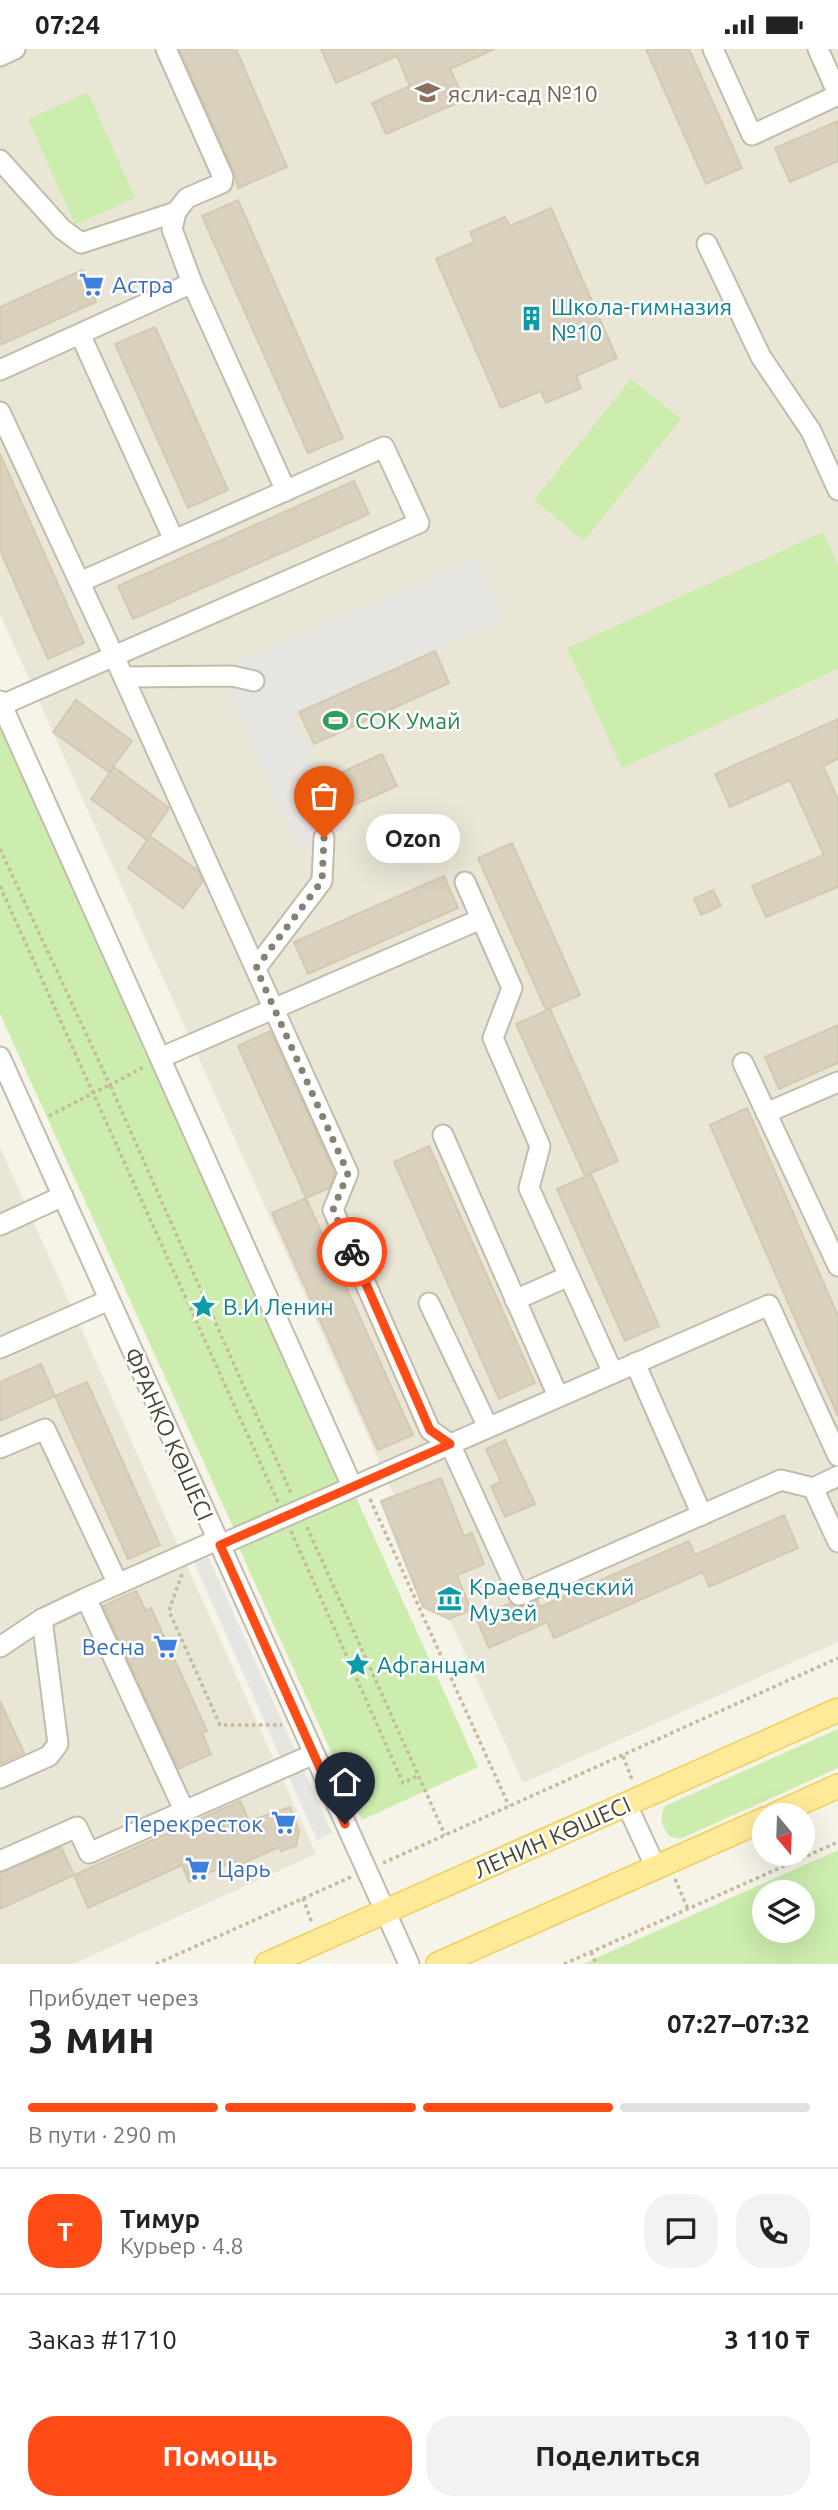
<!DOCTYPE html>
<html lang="ru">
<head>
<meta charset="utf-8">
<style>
	body { margin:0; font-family:Ubuntu,sans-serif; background:#f2f2f2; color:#222; height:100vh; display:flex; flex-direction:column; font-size:26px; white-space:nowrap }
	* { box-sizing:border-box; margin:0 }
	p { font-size:23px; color:#767676 }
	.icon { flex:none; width:38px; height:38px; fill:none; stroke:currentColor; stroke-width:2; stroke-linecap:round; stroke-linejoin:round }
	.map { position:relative; height:1915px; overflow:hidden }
	.details { display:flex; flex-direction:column; background:#fff; flex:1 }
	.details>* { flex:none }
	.needle { width:46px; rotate:161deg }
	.fabs { position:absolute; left:752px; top:1754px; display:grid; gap:14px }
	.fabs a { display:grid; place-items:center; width:63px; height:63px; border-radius:50%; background:#fff; box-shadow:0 7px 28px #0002; font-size:35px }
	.pin { position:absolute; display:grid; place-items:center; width:60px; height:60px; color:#fff; margin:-72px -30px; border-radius:50% 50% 50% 0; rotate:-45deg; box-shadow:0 0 7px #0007 }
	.pin .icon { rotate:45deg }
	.courier { position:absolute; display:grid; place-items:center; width:70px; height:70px; margin:-35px; border:5px solid #ff4c17; border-radius:50%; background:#fff; color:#222; box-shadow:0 2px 9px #0007 }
	.bubble { position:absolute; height:49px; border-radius:24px; background:#fff; box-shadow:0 7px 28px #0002; font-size:23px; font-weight:700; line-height:49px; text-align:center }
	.head em { font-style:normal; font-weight:700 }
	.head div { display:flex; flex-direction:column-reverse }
	.head { display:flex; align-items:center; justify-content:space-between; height:119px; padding:0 28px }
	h1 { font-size:46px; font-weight:700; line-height:52px }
	.bar { display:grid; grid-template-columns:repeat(4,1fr); gap:10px 7px; align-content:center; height:84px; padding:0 28px }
	.bar i { height:9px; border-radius:5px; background:#e0e0e0 }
	.bar .selected { background:#ff4c17 }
	.bar p { grid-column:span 4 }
	.line { display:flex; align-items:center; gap:18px; padding:0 28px; border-top:2px solid #e0e0e0 }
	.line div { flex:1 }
	.round { display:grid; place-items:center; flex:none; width:74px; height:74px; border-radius:28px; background:#f2f2f2 }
	.cta { display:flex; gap:14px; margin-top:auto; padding:14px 28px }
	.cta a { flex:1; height:80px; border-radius:28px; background:#ff4c17; color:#fff; font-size:28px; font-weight:700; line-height:80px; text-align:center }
	.cta a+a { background:#f2f2f2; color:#222 }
	.status { display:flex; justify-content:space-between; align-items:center; height:49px; padding:0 35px; background:#fff; direction:ltr }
	.status svg { height:19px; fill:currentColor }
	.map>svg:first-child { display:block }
	.residential { fill:#eae6d6 }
	.green { fill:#ccedae; fill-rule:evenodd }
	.parking { fill:#e7e5e1 }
	.building { fill:#d9d0bd; stroke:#d4c9b0; stroke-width:2 }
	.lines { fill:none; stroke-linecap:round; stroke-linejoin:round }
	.minor-casing { stroke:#c2bcaa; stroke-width:23 }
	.major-casing { stroke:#efcf5e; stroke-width:26 }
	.path { stroke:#c5ba9a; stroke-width:3.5; stroke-dasharray:3.5 3.5; stroke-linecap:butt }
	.minor { stroke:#fff; stroke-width:19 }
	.major { stroke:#ffea99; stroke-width:23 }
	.done { stroke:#868175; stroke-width:7; stroke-dasharray:0 12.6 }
	.route { stroke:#ff4c17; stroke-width:9 }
	.labels { text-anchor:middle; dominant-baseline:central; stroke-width:5; stroke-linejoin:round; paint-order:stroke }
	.education-label { font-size:23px; fill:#785e54; stroke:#fff; text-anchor:start }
	.shop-label { font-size:23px; fill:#366cbe; stroke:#fff; text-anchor:start }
	.culture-label { font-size:23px; fill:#0d838f; stroke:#fff; text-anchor:start }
	.leisure-label { font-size:23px; fill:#27864d; stroke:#fff; text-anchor:start }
	.street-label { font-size:23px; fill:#4a4436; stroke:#fff }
</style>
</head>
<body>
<div class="status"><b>07:24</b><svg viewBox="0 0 49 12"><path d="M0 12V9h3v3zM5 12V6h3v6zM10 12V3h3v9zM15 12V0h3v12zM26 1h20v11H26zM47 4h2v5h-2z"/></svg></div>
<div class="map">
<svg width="838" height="1915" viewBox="0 0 838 1915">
	<rect width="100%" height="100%" fill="#f6f3e9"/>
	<!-- residential -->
	<g class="residential">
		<polygon points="0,0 838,0 838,1593 523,1734 0,565"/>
		<polygon points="0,1098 316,1805 73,1915 0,1915"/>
	</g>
	<!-- green -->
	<g class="green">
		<polygon points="88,43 135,149 75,176 28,70"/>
		<polygon points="631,330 681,370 584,492 534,451"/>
		<polygon points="823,483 838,516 838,620 622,719 567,599"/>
		<polygon points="0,677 340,1433 234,1480 0,965"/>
		<polygon points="355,1446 478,1718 362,1771 239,1499"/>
		<path d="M 838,1680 L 838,1719 L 680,1790 L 669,1787 C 661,1775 659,1770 665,1757 Z"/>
		<path d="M 838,1801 L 838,1915 L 583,1915 ZM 765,1843 L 803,1843 L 803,1881 L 765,1881 Z"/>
	</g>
	<!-- parking -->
	<g class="parking">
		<polygon points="471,511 478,513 505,570 293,666 344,780 298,801 226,638 241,610"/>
		<polygon points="208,1507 332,1784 317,1791 194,1513"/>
	</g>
	<!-- building -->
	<g class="building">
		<polygon points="179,0 236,0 287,118 238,139 234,123"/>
		<polygon points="321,0 495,0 450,20 464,51 386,85 372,54 410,37 397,7 336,34"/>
		<polygon points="646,0 689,0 742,119 706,135"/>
		<polygon points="838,72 838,112 790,133 775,99"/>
		<polygon points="238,151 343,389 308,404 202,167"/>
		<polygon points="551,159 617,309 576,327 581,339 546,354 541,342 501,359 436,210 474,193 470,183 505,168 510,177"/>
		<polygon points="82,221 96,253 0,296 0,258"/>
		<polygon points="155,278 228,441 188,459 115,295"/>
		<polygon points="0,405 84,594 48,610 0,501"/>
		<polygon points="354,432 369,465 133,570 118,537"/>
		<polygon points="435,602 449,634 314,695 299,663"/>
		<polygon points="76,651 132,692 109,723 53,683"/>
		<polygon points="838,670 838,710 823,717 838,751 838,838 766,868 752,837 824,806 790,731 730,758 715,725"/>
		<polygon points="382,705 397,737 345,760 331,728"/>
		<polygon points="114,718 169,759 147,791 91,750"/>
		<polygon points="150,787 197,821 203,832 183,859 128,819"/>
		<polygon points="512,794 580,946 546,961 478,809"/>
		<polygon points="444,827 458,859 308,925 294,893"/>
		<polygon points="713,841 721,857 701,866 694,850"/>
		<polygon points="550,960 618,1112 585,1127 516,975"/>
		<polygon points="838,976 838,1014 779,1040 765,1008"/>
		<polygon points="270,982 335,1124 329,1139 306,1149 238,997"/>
		<polygon points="747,1059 838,1267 838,1367 710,1076"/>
		<polygon points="429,1097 535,1334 499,1350 394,1113"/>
		<polygon points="591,1125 659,1277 625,1292 557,1140"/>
		<polygon points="306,1149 413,1386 378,1401 272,1164"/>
		<polygon points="41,1315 55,1347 0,1372 0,1333"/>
		<polygon points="87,1333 160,1496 128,1510 55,1347"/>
		<polygon points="505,1391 535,1455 505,1468 491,1437 501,1433 486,1400"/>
		<polygon points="441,1429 464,1487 472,1484 484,1515 457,1526 471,1561 449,1570 423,1558 381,1452"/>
		<polygon points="784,1466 798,1499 709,1538 703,1523 554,1589 547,1573 489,1599 476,1569 510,1554 518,1558 537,1551 540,1558 689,1492 695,1506"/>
		<polygon points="136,1542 146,1562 151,1559 207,1682 202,1684 211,1705 178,1720 103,1557"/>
		<polygon points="0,1652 24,1704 0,1715"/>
		<polygon points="240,1752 249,1772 290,1758 299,1782 296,1797 281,1802 279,1798 237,1817 235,1812 189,1833 182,1816 88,1859 74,1826"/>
		<polygon points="61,1798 74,1826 0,1860 0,1824"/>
	</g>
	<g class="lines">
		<defs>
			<g id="minor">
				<polyline points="166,0 223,128 222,134 187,149 176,163 172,180 192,234 286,442"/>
				<polyline points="713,0 752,86 838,46"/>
				<polyline points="818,0 838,45"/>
				<polyline points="0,7 15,0"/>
				<polyline points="0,111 62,180 81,194 176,163"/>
				<polyline points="707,195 761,308 811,382 838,441"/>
				<polyline points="80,285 174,491"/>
				<polyline points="0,321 192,234"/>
				<polyline points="0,363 114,607 348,1124 333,1161 430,1381 450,1395 519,1546 781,1431 813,1439 838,1427"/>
				<polyline points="124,628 232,627 254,632"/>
				<polyline points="0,652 352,1437"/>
				<polyline points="2,656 419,474 384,398 80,533"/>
				<polyline points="465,833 512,939 493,989 540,1097 529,1139 613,1324"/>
				<polyline points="256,919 322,832 324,789"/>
				<polyline points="0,1008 409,1915"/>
				<polyline points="160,1009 481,870"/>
				<polyline points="743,1014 838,1217"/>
				<polyline points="766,1064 838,1033"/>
				<polyline points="443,1086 558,1347"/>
				<polyline points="0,1176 63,1147"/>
				<polyline points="515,1251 569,1227"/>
				<polyline points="429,1254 488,1378"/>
				<polyline points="0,1299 109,1251"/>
				<polyline points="635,1314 702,1466"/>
				<polyline points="0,1399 45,1380 118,1535"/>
				<polyline points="813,1439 838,1493"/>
				<polyline points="220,1496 769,1256 838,1407"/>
				<polyline points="0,1598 42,1570 86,1549"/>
				<polyline points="0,1729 49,1707 58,1695 42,1570"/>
				<polyline points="627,1756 656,1819"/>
				<polyline points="184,1761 86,1549 217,1491"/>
				<polyline points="0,1812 77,1778 89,1804 314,1705"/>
			</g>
			<g id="major">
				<polyline points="774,1766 838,1737"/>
				<polyline points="267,1915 838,1661"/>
				<polyline points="438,1915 765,1770"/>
			</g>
		</defs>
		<!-- minor casing -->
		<use href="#minor" class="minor-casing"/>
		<!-- major casing -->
		<use href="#major" class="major-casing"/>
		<!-- path -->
		<g class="path">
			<polyline points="0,800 110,1036 144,1018"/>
			<polyline points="0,837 93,1044 47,1068"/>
			<polyline points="370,1450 509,1757"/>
			<polyline points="278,1453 93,1044 110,1036 292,1446"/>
			<polyline points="307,1478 445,1786"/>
			<polyline points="291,1482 403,1734 417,1727"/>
			<polyline points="182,1525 169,1562 220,1676 282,1676"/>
			<polyline points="623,1707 633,1733"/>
			<polyline points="383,1814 838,1609"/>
			<polyline points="675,1830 688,1860"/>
			<polyline points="303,1849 312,1874"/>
			<polyline points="591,1903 596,1915"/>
			<polyline points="156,1915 351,1828"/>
			<polyline points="564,1915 838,1793"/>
		</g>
		<!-- minor -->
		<use href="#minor" class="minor"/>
		<!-- major -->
		<use href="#major" class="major"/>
	</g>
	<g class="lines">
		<!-- done -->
		<polyline class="done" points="324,789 322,832 256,919 348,1124 333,1161 352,1203"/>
		<!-- route -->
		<polyline class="route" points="345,1775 220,1496 450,1395 430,1381 352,1203"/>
	</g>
	<!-- icons -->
	<defs>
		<symbol id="school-bare" viewBox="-9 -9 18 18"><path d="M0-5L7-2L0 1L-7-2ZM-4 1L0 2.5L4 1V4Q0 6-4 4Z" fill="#8d6e63" stroke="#fff" stroke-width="2.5" paint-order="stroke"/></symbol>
		<symbol id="supermarket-bare" viewBox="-9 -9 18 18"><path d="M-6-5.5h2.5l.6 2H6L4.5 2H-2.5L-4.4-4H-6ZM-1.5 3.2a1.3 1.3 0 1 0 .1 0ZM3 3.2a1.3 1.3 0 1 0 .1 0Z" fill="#3f7fe0" stroke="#fff" stroke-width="2.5" paint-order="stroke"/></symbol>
		<symbol id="building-bare" viewBox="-9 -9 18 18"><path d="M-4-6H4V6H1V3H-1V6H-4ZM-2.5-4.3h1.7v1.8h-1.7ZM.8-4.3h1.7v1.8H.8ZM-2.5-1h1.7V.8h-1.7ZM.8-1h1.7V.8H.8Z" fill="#0f9aa8" stroke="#fff" stroke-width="2.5" paint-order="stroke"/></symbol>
		<symbol id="stadium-bare" viewBox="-9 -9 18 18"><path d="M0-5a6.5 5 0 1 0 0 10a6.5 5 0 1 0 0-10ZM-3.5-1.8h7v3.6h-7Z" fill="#2e9e5b" stroke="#fff" stroke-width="2.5" paint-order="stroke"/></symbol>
		<symbol id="sight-bare" viewBox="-9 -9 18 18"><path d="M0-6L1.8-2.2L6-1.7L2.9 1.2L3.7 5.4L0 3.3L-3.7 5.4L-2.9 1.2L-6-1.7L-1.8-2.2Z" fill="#0f9aa8" stroke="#fff" stroke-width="2.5" paint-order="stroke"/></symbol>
		<symbol id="museum-bare" viewBox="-9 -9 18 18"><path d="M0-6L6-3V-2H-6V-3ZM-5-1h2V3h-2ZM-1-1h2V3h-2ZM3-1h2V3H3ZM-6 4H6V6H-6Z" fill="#0f9aa8" stroke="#fff" stroke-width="2.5" paint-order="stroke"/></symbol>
	</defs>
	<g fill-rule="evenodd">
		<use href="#school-bare" x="410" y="26" width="35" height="35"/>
		<use href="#supermarket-bare" x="74" y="218" width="35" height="35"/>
		<use href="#building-bare" x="514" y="252" width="35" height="35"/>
		<use href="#stadium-bare" x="318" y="654" width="35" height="35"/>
		<use href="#sight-bare" x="186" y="1240" width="35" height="35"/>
		<use href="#museum-bare" x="432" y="1532" width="35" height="35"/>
		<use href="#supermarket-bare" x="148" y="1580" width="35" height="35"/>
		<use href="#sight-bare" x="340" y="1598" width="35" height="35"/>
		<use href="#supermarket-bare" x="266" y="1756" width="35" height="35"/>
		<use href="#supermarket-bare" x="180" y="1802" width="35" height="35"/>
	</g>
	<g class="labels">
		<!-- education labels -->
		<g class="education-label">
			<text x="448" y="44">ясли-сад №10</text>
		</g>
		<!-- shop labels -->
		<g class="shop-label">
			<text x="112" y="235">Астра</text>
			<text x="145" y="1597" text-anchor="end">Весна</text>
			<text x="263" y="1774" text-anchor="end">Перекресток</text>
			<text x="217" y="1819">Царь</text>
		</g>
		<!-- culture labels -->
		<g class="culture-label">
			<text x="551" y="257">Школа-гимназия<tspan x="551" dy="26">№10</tspan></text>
			<text x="223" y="1257">В.И Ленин</text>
			<text x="469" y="1537">Краеведческий<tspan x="469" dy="26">Музей</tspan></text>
			<text x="377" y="1615">Афганцам</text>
		</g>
		<!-- leisure labels -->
		<g class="leisure-label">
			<text x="355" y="671">СОК Умай</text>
		</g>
		<!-- street labels -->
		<g class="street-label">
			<text transform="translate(169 1385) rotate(66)">ФРАНКО КӨШЕСІ</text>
			<text transform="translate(552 1788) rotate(-24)">ЛЕНИН КӨШЕСІ</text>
		</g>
	</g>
</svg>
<div class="fabs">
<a><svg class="needle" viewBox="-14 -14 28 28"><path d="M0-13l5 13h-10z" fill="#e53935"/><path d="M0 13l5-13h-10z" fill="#767676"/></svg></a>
<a><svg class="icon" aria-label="layers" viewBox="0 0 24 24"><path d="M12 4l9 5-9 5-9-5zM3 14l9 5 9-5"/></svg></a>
</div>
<div class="pin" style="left:324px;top:789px;background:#ea580c"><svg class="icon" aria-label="bag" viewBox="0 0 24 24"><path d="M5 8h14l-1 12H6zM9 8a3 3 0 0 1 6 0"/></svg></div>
<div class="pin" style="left:345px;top:1775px;background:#1f2937"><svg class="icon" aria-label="home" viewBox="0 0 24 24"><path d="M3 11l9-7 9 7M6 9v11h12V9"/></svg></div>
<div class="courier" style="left:352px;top:1203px"><svg class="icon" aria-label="bike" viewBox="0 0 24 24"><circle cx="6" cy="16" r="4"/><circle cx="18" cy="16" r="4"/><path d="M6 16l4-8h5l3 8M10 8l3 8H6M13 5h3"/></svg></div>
<div class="bubble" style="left:366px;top:765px;width:94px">Ozon</div>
</div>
<section class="details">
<div class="head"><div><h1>3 мин</h1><p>Прибудет через</p></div><em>07:27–07:32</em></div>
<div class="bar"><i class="selected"></i><i class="selected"></i><i class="selected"></i><i></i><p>В пути · 290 m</p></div>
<div class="line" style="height:126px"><b class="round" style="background:#ff4c17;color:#fff">Т</b><div><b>Тимур</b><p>Курьер · 4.8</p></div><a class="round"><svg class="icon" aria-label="chat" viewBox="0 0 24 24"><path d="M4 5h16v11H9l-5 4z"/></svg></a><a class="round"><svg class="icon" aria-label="phone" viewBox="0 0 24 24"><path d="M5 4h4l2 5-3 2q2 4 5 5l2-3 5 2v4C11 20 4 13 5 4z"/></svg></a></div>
<div class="line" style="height:91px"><div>Заказ #1710</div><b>3 110 ₸</b></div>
<div class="cta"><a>Помощь</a><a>Поделиться</a></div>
</section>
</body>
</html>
